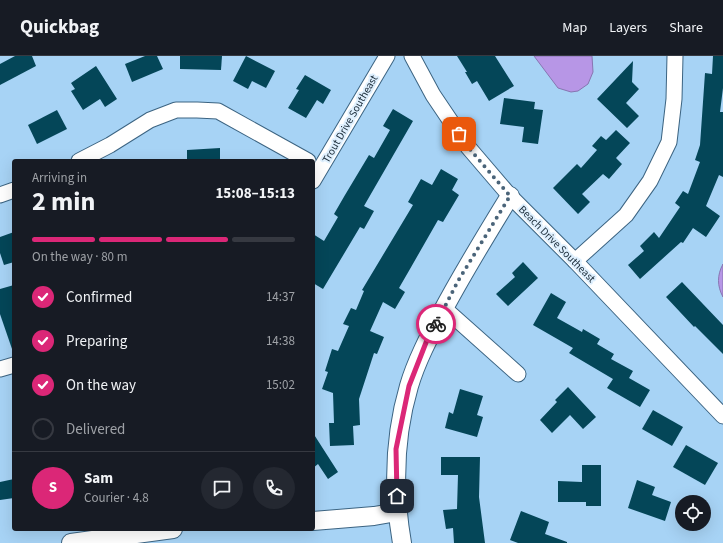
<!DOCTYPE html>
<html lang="en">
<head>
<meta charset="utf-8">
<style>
	body { margin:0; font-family:"Source Sans 3",sans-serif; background:#242831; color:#f1f3f6; height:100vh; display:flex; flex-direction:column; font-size:15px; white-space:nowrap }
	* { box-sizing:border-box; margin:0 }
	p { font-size:13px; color:#9ea1a6 }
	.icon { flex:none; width:22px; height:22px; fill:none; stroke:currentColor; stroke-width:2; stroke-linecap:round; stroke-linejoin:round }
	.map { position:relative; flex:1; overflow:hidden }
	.details { position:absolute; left:12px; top:103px; width:303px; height:372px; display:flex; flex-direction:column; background:#171b24; border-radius:4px; box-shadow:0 4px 16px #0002 }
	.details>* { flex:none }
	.tools { position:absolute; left:675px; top:439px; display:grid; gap:8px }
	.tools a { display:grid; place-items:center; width:36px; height:36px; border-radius:50%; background:#171b24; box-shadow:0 4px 16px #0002; font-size:20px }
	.pin { position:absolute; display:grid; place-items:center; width:34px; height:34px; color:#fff; margin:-17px; border-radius:8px; box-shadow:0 2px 6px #0006 }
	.courier { position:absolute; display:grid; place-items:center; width:40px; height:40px; margin:-20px; border:3px solid #db2777; border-radius:50%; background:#fff; color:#222; box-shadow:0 1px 5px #0007 }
	.overview em { font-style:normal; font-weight:700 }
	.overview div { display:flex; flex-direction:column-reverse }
	.overview { display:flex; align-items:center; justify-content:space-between; height:68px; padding:0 20px }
	h1 { font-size:26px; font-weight:700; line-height:30px }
	.bar { display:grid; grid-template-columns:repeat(4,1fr); gap:6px 4px; align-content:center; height:48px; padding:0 20px }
	.bar i { height:5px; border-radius:3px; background:#363941 }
	.bar .current { background:#db2777 }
	.bar p { grid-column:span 4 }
	.line { display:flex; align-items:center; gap:10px; padding:0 20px; border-top:1px solid #363941 }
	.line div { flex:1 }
	.round { display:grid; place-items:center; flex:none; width:42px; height:42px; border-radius:21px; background:#242831 }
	ol { padding:0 20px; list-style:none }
	li { display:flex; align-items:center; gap:12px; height:44px }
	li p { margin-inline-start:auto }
	li .icon { padding:4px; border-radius:50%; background:#db2777; color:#fff; stroke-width:4 }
	li:last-child { color:#9ea1a6 }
	li i { width:22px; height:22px; border:2px solid #363941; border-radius:50% }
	header { display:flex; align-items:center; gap:24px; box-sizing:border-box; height:56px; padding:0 20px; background:#171b24; border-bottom:1px solid #363941 }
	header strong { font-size:19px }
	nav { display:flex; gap:22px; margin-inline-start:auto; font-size:14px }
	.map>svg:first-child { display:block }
	.water { fill:#b796e6; stroke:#8775b1 }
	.building { fill:#044658 }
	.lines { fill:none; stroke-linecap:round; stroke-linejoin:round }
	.minor-casing { stroke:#3c6482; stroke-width:17 }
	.tertiary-casing { stroke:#3c6482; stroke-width:20 }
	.minor { stroke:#fff; stroke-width:15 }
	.tertiary { stroke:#fff; stroke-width:18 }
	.done { stroke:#4a6479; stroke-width:4; stroke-dasharray:0 7.2 }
	.route { stroke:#db2777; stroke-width:5 }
	.labels { text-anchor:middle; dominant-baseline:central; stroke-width:4; stroke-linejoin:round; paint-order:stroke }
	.street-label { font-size:11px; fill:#182936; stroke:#dff0fe }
</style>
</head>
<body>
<header>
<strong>Quickbag</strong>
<nav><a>Map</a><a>Layers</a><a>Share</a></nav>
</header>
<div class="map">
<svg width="723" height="487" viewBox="0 0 723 487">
	<rect width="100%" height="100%" fill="#a7d3f5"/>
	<!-- water -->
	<g class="water">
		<polygon points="534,0 592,0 593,16 588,28 578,35 571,36 558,32"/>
		<path d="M 723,208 L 723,241 C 717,230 717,219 723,208 Z"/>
	</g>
	<!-- building -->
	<g class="building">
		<polygon points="15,0 32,0 36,10 0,29 0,8"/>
		<polygon points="145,0 157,0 163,13 132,26 125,8"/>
		<polygon points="180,0 222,0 221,14 180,13"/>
		<polygon points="246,0 275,15 266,32 252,25 248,33 233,25"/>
		<polygon points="457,0 495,0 514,30 489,45 477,25 472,28 465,16 467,16"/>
		<polygon points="713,0 723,0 723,32 720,56 723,56 723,121 719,119 706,150 720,160 706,181 693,172 683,187 681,186 640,223 628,209 644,195 640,190 654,176 659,182 680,151 675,147 683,135 688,138 700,106 695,104 700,89 705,17 712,18"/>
		<polygon points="633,5 632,26 639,33 626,47 639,60 627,72 597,43"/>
		<polygon points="96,10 117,43 105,51 100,43 83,54 71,35 75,33 71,27"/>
		<polygon points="305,19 331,34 323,48 317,44 306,62 288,52 299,34 296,33"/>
		<polygon points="504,42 535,46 534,53 543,54 538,88 522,86 524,71 500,68"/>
		<polygon points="393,53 413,65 364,150 374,155 364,173 360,171 323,233 313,227 313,178 324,185 338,161 334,158 345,139 369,99 374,102 390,74 383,70"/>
		<polygon points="57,54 67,73 37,88 28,69"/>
		<polygon points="616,74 630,87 616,102 622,108 609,123 603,118 582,138 590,146 578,158 553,132 577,108 581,112 597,94 592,90 601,80 606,84"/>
		<polygon points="220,92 220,105 187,105 187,94"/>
		<polygon points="441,113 458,123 452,134 459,139 443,166 438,164 410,213 399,232 405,236 395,253 383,246 370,275 384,281 377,298 374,297 359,343 360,369 353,370 354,389 330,390 329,367 334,367 333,337 322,333 328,316 325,315 332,293 338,295 349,270 343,268 351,252 356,254 364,235 362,234 413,149 408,146 421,123 432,129"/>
		<polygon points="14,176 14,206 4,209 0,197 0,181"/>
		<polygon points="523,206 538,222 508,250 496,238 515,221 512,217"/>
		<polygon points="682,226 723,269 723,298 695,270 694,271 666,241"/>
		<polygon points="14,229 14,293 12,293 0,258 0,233"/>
		<polygon points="551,237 566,246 557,262 582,276 583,273 600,283 597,288 614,298 611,303 633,315 629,322 650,334 640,351 607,332 613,323 569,297 573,292 533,269"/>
		<polygon points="568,331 596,361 583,373 570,359 552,377 540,364 557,346 555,344"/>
		<polygon points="460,333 483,340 477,359 483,361 477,381 445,372 449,356 453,358"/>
		<polygon points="653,354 683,371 672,390 642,373"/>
		<polygon points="313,377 338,416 328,423 318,408 313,412"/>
		<polygon points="686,389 718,407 705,429 673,411"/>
		<polygon points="441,401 480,401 479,441 485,487 454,487 453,472 446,473 443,454 457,453 458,419 441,419"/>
		<polygon points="582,409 601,409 601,450 586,450 586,446 558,446 558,425 582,426"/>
		<polygon points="14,423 14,442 0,444 0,426"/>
		<polygon points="637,424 655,431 652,439 671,446 665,465 628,452"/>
		<polygon points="521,455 549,466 545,478 567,486 567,487 518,487 510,484"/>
	</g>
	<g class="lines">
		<defs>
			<g id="minor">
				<polyline points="412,0 433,39 468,91 510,140 575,205 723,360"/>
				<polyline points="79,105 110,89 150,64 176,54 197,54 218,55 308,105"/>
				<polyline points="313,125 387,0"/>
				<polyline points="0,139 14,134"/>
				<polyline points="575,205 626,159 650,125 669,86 674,43 675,0"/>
				<polyline points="444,252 518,318"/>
				<polyline points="0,313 14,309"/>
			</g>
			<g id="tertiary">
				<polyline points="313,465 374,460 397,456"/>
				<polyline points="71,487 173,473"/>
				<path d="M 402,487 C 393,435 394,381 409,330 C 416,306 429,281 441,258 C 462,218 486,179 510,140"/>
			</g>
		</defs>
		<!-- minor casing -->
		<use href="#minor" class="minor-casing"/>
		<!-- tertiary casing -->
		<use href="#tertiary" class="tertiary-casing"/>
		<!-- minor -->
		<use href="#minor" class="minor"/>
		<!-- tertiary -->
		<use href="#tertiary" class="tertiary"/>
	</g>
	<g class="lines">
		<!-- done -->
		<polyline class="done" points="436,268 458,225 510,140 468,91 459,78"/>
		<!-- route -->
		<polyline class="route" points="397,440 396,393 409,330 427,284 436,268"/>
	</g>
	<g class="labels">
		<!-- street labels -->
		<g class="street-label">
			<text transform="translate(350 63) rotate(-60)">Trout Drive Southeast</text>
			<text transform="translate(557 188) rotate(45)">Beach Drive Southeast</text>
		</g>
	</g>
</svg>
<div class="tools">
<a><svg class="icon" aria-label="locate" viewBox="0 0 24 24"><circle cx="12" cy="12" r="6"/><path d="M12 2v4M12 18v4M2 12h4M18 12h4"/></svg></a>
</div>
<div class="pin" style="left:459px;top:78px;background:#ea580c"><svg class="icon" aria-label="bag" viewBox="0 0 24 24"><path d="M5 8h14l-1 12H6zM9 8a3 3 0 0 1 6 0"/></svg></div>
<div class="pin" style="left:397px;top:440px;background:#1f2937"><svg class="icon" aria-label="home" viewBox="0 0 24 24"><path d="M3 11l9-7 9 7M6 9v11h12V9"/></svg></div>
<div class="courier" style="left:436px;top:268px"><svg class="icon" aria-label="bike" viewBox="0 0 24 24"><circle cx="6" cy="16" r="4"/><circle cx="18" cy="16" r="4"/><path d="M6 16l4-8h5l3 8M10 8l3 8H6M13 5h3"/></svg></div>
<section class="details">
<div class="overview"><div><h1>2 min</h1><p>Arriving in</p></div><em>15:08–15:13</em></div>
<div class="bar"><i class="current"></i><i class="current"></i><i class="current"></i><i></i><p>On the way · 80 m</p></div>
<ol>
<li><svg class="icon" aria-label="check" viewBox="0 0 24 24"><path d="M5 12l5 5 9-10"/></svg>Confirmed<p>14:37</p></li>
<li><svg class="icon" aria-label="check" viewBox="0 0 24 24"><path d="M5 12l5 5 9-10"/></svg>Preparing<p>14:38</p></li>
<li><svg class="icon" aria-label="check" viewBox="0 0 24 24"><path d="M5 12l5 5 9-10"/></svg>On the way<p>15:02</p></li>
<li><i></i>Delivered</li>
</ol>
<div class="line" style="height:72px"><b class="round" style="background:#db2777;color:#fff">S</b><div><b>Sam</b><p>Courier · 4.8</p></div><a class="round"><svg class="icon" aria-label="chat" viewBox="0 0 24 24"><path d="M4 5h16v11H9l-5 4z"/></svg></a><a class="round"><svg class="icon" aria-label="phone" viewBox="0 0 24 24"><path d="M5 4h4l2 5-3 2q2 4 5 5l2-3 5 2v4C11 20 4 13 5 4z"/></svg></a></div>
</section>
</div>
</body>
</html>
